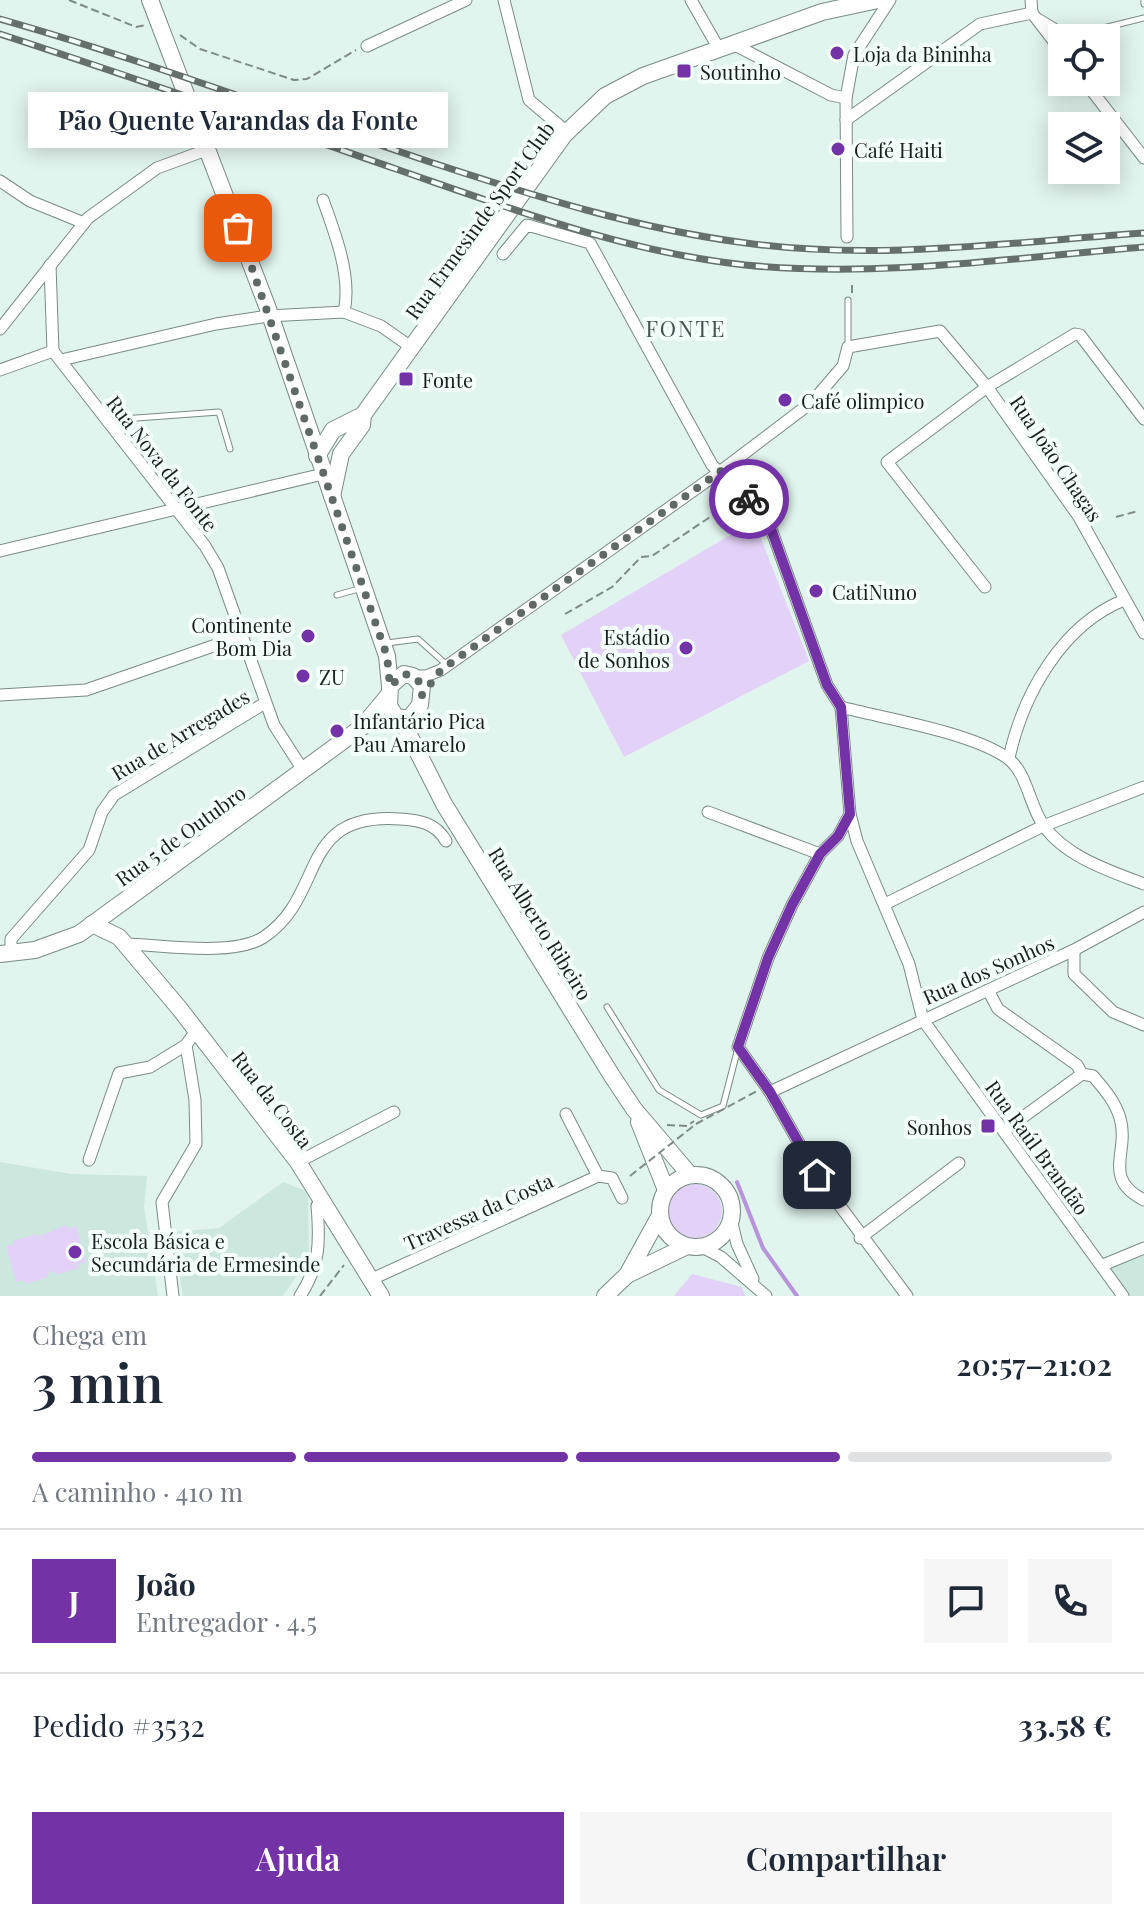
<!DOCTYPE html>
<html lang="pt">
<head>
<meta charset="utf-8">
<style>
	body { margin:0; font-family:"Playfair Display",serif; background:#f6f6f7; color:#1f2937; height:100vh; display:flex; flex-direction:column; font-size:30px; white-space:nowrap }
	* { box-sizing:border-box; margin:0 }
	p { font-size:26px; color:#747a83 }
	.icon { flex:none; width:44px; height:44px; fill:none; stroke:currentColor; stroke-width:2; stroke-linecap:round; stroke-linejoin:round }
	.map { position:relative; height:1296px; overflow:hidden }
	.panel { display:flex; flex-direction:column; background:#fff; flex:1 }
	.panel>* { flex:none }
	.fabs { position:absolute; left:1048px; top:24px; display:grid; gap:16px }
	.fabs a { display:grid; place-items:center; width:72px; height:72px; border-radius:0px; background:#fff; box-shadow:0 4px 20px #0003; font-size:40px }
	.pin { position:absolute; display:grid; place-items:center; width:68px; height:68px; color:#fff; margin:-34px; border-radius:16px; box-shadow:0 4px 12px #0006 }
	.courier { position:absolute; display:grid; place-items:center; width:80px; height:80px; margin:-40px; border:6px solid #7432a7; border-radius:50%; background:#fff; color:#222; box-shadow:0 2px 10px #0007 }
	.bubble { position:absolute; height:56px; border-radius:0px; background:#fff; box-shadow:0 4px 20px #0003; font-size:26px; font-weight:600; line-height:56px; text-align:center }
	.head em { font-style:normal; font-weight:600 }
	.head div { display:flex; flex-direction:column-reverse }
	.head { display:flex; align-items:center; justify-content:space-between; height:136px; padding:0 32px }
	h1 { font-size:52px; font-weight:600; line-height:60px }
	.bar { display:grid; grid-template-columns:repeat(4,1fr); gap:12px 8px; align-content:center; height:96px; padding:0 32px }
	.bar i { height:10px; border-radius:6px; background:#e0e1e3 }
	.bar .current { background:#7432a7 }
	.bar p { grid-column:span 4 }
	.line { display:flex; align-items:center; gap:20px; padding:0 32px; border-top:2px solid #e0e1e3 }
	.line div { flex:1 }
	.round { display:grid; place-items:center; flex:none; width:84px; height:84px; border-radius:0px; background:#f6f6f7 }
	.action { display:flex; gap:16px; margin-top:auto; padding:16px 32px }
	.action a { flex:1; height:92px; border-radius:0px; background:#7432a7; color:#fff; font-size:32px; font-weight:600; line-height:92px; text-align:center }
	.action a+a { background:#f6f6f7; color:#1f2937 }
	.map>svg:first-child { display:block }
	.built { fill:#cce7dd }
	.green { fill:#e3d2f7 }
	.lines { fill:none; stroke-linecap:round; stroke-linejoin:round }
	.stream { stroke:#b694da; stroke-width:4 }
	.lane-casing { stroke:#798b84; stroke-width:7 }
	.street-casing { stroke:#798b84; stroke-width:13 }
	.secondary-casing { stroke:#798b84; stroke-width:18 }
	.path { stroke:#7f8b87; stroke-width:2; stroke-dasharray:8 4; stroke-linecap:butt }
	.lane { stroke:#fff; stroke-width:5 }
	.street { stroke:#fff; stroke-width:11 }
	.secondary { stroke:#fff; stroke-width:16 }
	.rail-casing { stroke:#65706c; stroke-width:7 }
	.rail { stroke:#f4fffb; stroke-width:4; stroke-dasharray:12; stroke-linecap:butt }
	.path-bridge { stroke:#7f8b87; stroke-width:2; stroke-dasharray:8 4; stroke-linecap:butt }
	.done { stroke:#5f6a66; stroke-width:8; stroke-dasharray:0 14.4 }
	.route { stroke:#7432a7; stroke-width:10 }
	.poi-dot { fill:#7432a7; stroke:#f4fffb; stroke-width:3 }
	.labels { text-anchor:middle; dominant-baseline:central; stroke-width:8; stroke-linejoin:round; paint-order:stroke }
	.poi-label { font-size:20px; fill:#191f1d; stroke:#f4fffb; text-anchor:start }
	.street-label { font-size:20px; fill:#191f1d; stroke:#f4fffb }
	.neighbourhood-label { font-size:22px; letter-spacing:2px; fill:#42524c; stroke:#f4fffb }
</style>
</head>
<body>
<div class="map">
<svg width="1144" height="1296" viewBox="0 0 1144 1296">
	<rect width="100%" height="100%" fill="#e1f4ed"/>
	<!-- built -->
	<g class="built">
		<polygon points="0,1162 71,1174 147,1176 144,1207 158,1296 0,1296"/>
		<polygon points="283,1182 304,1190 308,1197 309,1249 306,1262 283,1296 183,1296 173,1232 219,1228"/>
		<polygon points="1144,1254 1144,1296 1125,1296 1109,1268"/>
	</g>
	<!-- green -->
	<g class="green">
		<polygon points="754,521 809,661 624,757 561,635"/>
		<circle cx="695" cy="1211" r="27"/>
		<polygon points="66,1225 68,1229 76,1226 86,1262 78,1264 79,1268 56,1275 55,1271 48,1273 48,1277 26,1284 24,1280 16,1282 6,1246 14,1244 13,1241 36,1234 37,1237"/>
		<polygon points="692,1274 742,1287 745,1296 674,1296"/>
	</g>
	<g class="lines">
		<!-- stream -->
		<polyline class="stream" points="737,1182 763,1248 797,1296"/>
		<defs>
			<g id="lane">
				<polyline points="1144,0 1144,4"/>
				<polyline points="1040,17 1071,36 1144,18"/>
				<polyline points="848,300 848,346"/>
				<polyline points="109,420 219,412 230,449"/>
				<polyline points="337,595 362,588"/>
				<polyline points="387,643 418,639 447,665"/>
				<polyline points="607,1007 659,1090 701,1115 723,1106 738,1048"/>
			</g>
			<g id="street">
				<polyline points="504,0 529,100 567,132"/>
				<polyline points="691,0 719,49"/>
				<polyline points="1031,0 1032,13"/>
				<polyline points="1032,13 1062,52"/>
				<polyline points="733,44 831,95 846,98"/>
				<polyline points="367,46 466,0"/>
				<polyline points="1085,82 1144,158"/>
				<polyline points="846,120 980,24 1032,13"/>
				<polyline points="0,181 30,201 84,223"/>
				<path d="M 323,200 C 335,233 352,277 344,312"/>
				<polyline points="847,237 846,98 854,55 890,0"/>
				<path d="M 503,254 L 527,225 L 590,243 L 712,465 L 753,504 L 770,526 L 827,685 L 841,707 C 887,719 969,732 1006,757 C 1028,772 1029,806 1044,826 C 1066,857 1110,871 1144,884"/>
				<polyline points="50,265 53,351"/>
				<polyline points="0,329 88,218 157,168 209,149"/>
				<polyline points="61,360 216,324 268,316 344,312 381,326 411,347"/>
				<polyline points="0,370 53,351 205,546 218,568 274,725 303,770"/>
				<polyline points="0,551 323,474"/>
				<polyline points="985,587 887,462 987,387 1075,334 1080,335 1144,419"/>
				<polyline points="413,676 426,676 441,670 721,471 812,402 843,366 848,347 940,331 987,387 1079,517 1144,633"/>
				<polyline points="0,695 86,690 242,636"/>
				<polyline points="841,707 850,814 857,841 909,964 923,1020 1123,1296"/>
				<path d="M 1009,758 C 1023,694 1062,625 1124,600"/>
				<polyline points="708,812 820,854"/>
				<polyline points="850,814 838,836 820,854 792,905 768,958 738,1047 770,1092 817,1175 907,1296"/>
				<polyline points="885,904 1043,826 1144,787"/>
				<path d="M 126,944 C 162,945 234,957 264,937 C 327,895 296,812 400,819 C 419,820 436,823 446,841"/>
				<polyline points="1074,950 1074,974 1113,1012 1144,1025"/>
				<polyline points="11,952 11,939 89,850 102,812 114,795 265,703"/>
				<path d="M 988,990 L 998,1009 L 1077,1065 L 1082,1074 L 1093,1076 C 1104,1089 1115,1101 1120,1118 C 1130,1152 1101,1178 1144,1200"/>
				<polyline points="770,1092 1074,950 1144,912"/>
				<polyline points="566,1114 598,1176"/>
				<polyline points="1004,1131 1082,1074"/>
				<polyline points="89,1160 119,1073 150,1067 186,1045"/>
				<polyline points="298,1162 394,1112"/>
				<polyline points="731,1219 737,1244 753,1279"/>
				<polyline points="860,1238 959,1163"/>
				<polyline points="702,1247 721,1257 766,1296"/>
				<polyline points="1103,1265 1144,1248"/>
				<polyline points="372,1279 598,1176 612,1178 622,1198"/>
				<polyline points="173,1296 162,1202 196,1144 195,1100 186,1045 196,1031"/>
				<path d="M 300,1296 C 320,1266 320,1241 317,1206 L 324,1202"/>
			</g>
			<g id="secondary">
				<polyline points="150,0 267,306 387,656 390,686"/>
				<polyline points="317,456 333,430 363,415"/>
				<polyline points="332,496 341,454 362,425 363,415 564,135 605,96 643,76 733,44 822,12 878,0"/>
				<polygon points="404,674 413,676 422,686 420,705 409,719 396,717 389,706 390,686"/>
				<polyline points="401,719 444,804 612,1076 634,1109 690,1175"/>
				<polyline points="92,924 119,937 179,1008 298,1162 381,1296"/>
				<polyline points="0,954 35,950 79,934 362,727 388,696"/>
				<polyline points="639,1122 666,1190"/>
				<circle cx="696" cy="1211" r="36"/>
				<polyline points="627,1275 687,1246"/>
				<polyline points="605,1296 627,1275 659,1217"/>
			</g>
		</defs>
		<!-- lane casing -->
		<use href="#lane" class="lane-casing"/>
		<!-- street casing -->
		<use href="#street" class="street-casing"/>
		<!-- secondary casing -->
		<use href="#secondary" class="secondary-casing"/>
		<!-- path -->
		<g class="path">
			<polyline points="69,0 136,27 146,25"/>
			<polyline points="180,35 200,49 294,80 307,79 356,50"/>
			<polyline points="852,293 852,282"/>
			<polyline points="1116,517 1138,511"/>
			<polyline points="565,614 612,587 641,557 652,556 716,513"/>
			<polyline points="667,1125 687,1126 694,1121"/>
			<polyline points="320,1296 344,1265"/>
		</g>
		<!-- lane -->
		<use href="#lane" class="lane"/>
		<!-- street -->
		<use href="#street" class="street"/>
		<!-- secondary -->
		<use href="#secondary" class="secondary"/>
		<defs>
			<g id="rail">
				<path d="M 0,19 C 145,60 287,114 430,162 C 534,196 637,229 746,243 C 877,261 1013,242 1144,233"/>
				<path d="M 0,34 C 133,77 264,123 396,169 C 509,208 625,252 745,265 C 879,278 1012,258 1144,247"/>
			</g>
		</defs>
		<!-- rail casing -->
		<use href="#rail" class="rail-casing"/>
		<!-- rail -->
		<use href="#rail" class="rail"/>
		<!-- path-bridge -->
		<polyline class="path-bridge" points="630,1176 696,1124 757,1091"/>
	</g>
	<g class="lines">
		<!-- done -->
		<path class="done" d="M 238,228 L 387,656 L 390,686 L 404,674 C 417,676 422,682 422,695 L 441,670 L 721,471 L 749,499"/>
		<!-- route -->
		<polyline class="route" points="749,499 770,526 827,685 841,707 850,814 838,836 820,854 792,905 768,958 738,1047 770,1092 817,1175"/>
	</g>
	<!-- markers -->
	<g class="poi-dot">
		<circle cx="837" cy="53" r="8"/>
		<rect x="676" y="63" width="16" height="16" rx="4"/>
		<circle cx="838" cy="149" r="8"/>
		<rect x="398" y="371" width="16" height="16" rx="4"/>
		<circle cx="785" cy="400" r="8"/>
		<circle cx="816" cy="591" r="8"/>
		<circle cx="308" cy="636" r="8"/>
		<circle cx="686" cy="648" r="8"/>
		<circle cx="303" cy="676" r="8"/>
		<circle cx="337" cy="731" r="8"/>
		<rect x="980" y="1118" width="16" height="16" rx="4"/>
		<circle cx="75" cy="1252" r="8"/>
	</g>
	<g class="labels">
		<!-- poi labels -->
		<g class="poi-label">
			<text x="853" y="53">Loja da Bininha</text>
			<text x="700" y="71">Soutinho</text>
			<text x="854" y="149">Café Haiti</text>
			<text x="422" y="379">Fonte</text>
			<text x="801" y="400">Café olimpico</text>
			<text x="832" y="591">CatiNuno</text>
			<text x="292" y="624" text-anchor="end">Continente<tspan x="292" dy="23">Bom Dia</tspan></text>
			<text x="670" y="636" text-anchor="end">Estádio<tspan x="670" dy="23">de Sonhos</tspan></text>
			<text x="319" y="676">ZU</text>
			<text x="353" y="720">Infantário Pica<tspan x="353" dy="23">Pau Amarelo</tspan></text>
			<text x="972" y="1126" text-anchor="end">Sonhos</text>
			<text x="91" y="1240">Escola Básica e<tspan x="91" dy="23">Secundária de Ermesinde</tspan></text>
		</g>
		<!-- street labels -->
		<g class="street-label">
			<text transform="translate(479 220) rotate(-54)">Rua Ermesinde Sport Club</text>
			<text transform="translate(1057 458) rotate(56)">Rua João Chagas</text>
			<text transform="translate(163 463) rotate(52)">Rua Nova da Fonte</text>
			<text transform="translate(180 734) rotate(-31)">Rua de Arregades</text>
			<text transform="translate(180 835) rotate(-36)">Rua 5 de Outubro</text>
			<text transform="translate(541 923) rotate(58)">Rua Alberto Ribeiro</text>
			<text transform="translate(988 969) rotate(-24)">Rua dos Sonhos</text>
			<text transform="translate(273 1099) rotate(52)">Rua da Costa</text>
			<text transform="translate(1038 1147) rotate(54)">Rua Raúl Brandão</text>
			<text transform="translate(478 1211) rotate(-24)">Travessa da Costa</text>
		</g>
		<!-- neighbourhood labels -->
		<g class="neighbourhood-label">
			<text x="686" y="328">FONTE</text>
		</g>
	</g>
</svg>
<div class="fabs">
<a><svg class="icon" aria-label="locate" viewBox="0 0 24 24"><circle cx="12" cy="12" r="6"/><path d="M12 2v4M12 18v4M2 12h4M18 12h4"/></svg></a>
<a><svg class="icon" aria-label="layers" viewBox="0 0 24 24"><path d="M12 4l9 5-9 5-9-5zM3 14l9 5 9-5"/></svg></a>
</div>
<div class="pin" style="left:238px;top:228px;background:#ea580c"><svg class="icon" aria-label="bag" viewBox="0 0 24 24"><path d="M5 8h14l-1 12H6zM9 8a3 3 0 0 1 6 0"/></svg></div>
<div class="pin" style="left:817px;top:1175px;background:#1f2937"><svg class="icon" aria-label="home" viewBox="0 0 24 24"><path d="M3 11l9-7 9 7M6 9v11h12V9"/></svg></div>
<div class="courier" style="left:749px;top:499px"><svg class="icon" aria-label="bike" viewBox="0 0 24 24"><circle cx="6" cy="16" r="4"/><circle cx="18" cy="16" r="4"/><path d="M6 16l4-8h5l3 8M10 8l3 8H6M13 5h3"/></svg></div>
<div class="bubble" style="left:28px;top:92px;width:420px">Pão Quente Varandas da Fonte</div>
</div>
<section class="panel">
<div class="head"><div><h1>3 min</h1><p>Chega em</p></div><em>20:57–21:02</em></div>
<div class="bar"><i class="current"></i><i class="current"></i><i class="current"></i><i></i><p>A caminho · 410 m</p></div>
<div class="line" style="height:144px"><b class="round" style="background:#7432a7;color:#fff">J</b><div><b>João</b><p>Entregador · 4.5</p></div><a class="round"><svg class="icon" aria-label="chat" viewBox="0 0 24 24"><path d="M4 5h16v11H9l-5 4z"/></svg></a><a class="round"><svg class="icon" aria-label="phone" viewBox="0 0 24 24"><path d="M5 4h4l2 5-3 2q2 4 5 5l2-3 5 2v4C11 20 4 13 5 4z"/></svg></a></div>
<div class="line" style="height:104px"><div>Pedido #3532</div><b>33.58 €</b></div>
<div class="action"><a>Ajuda</a><a>Compartilhar</a></div>
</section>
</body>
</html>
